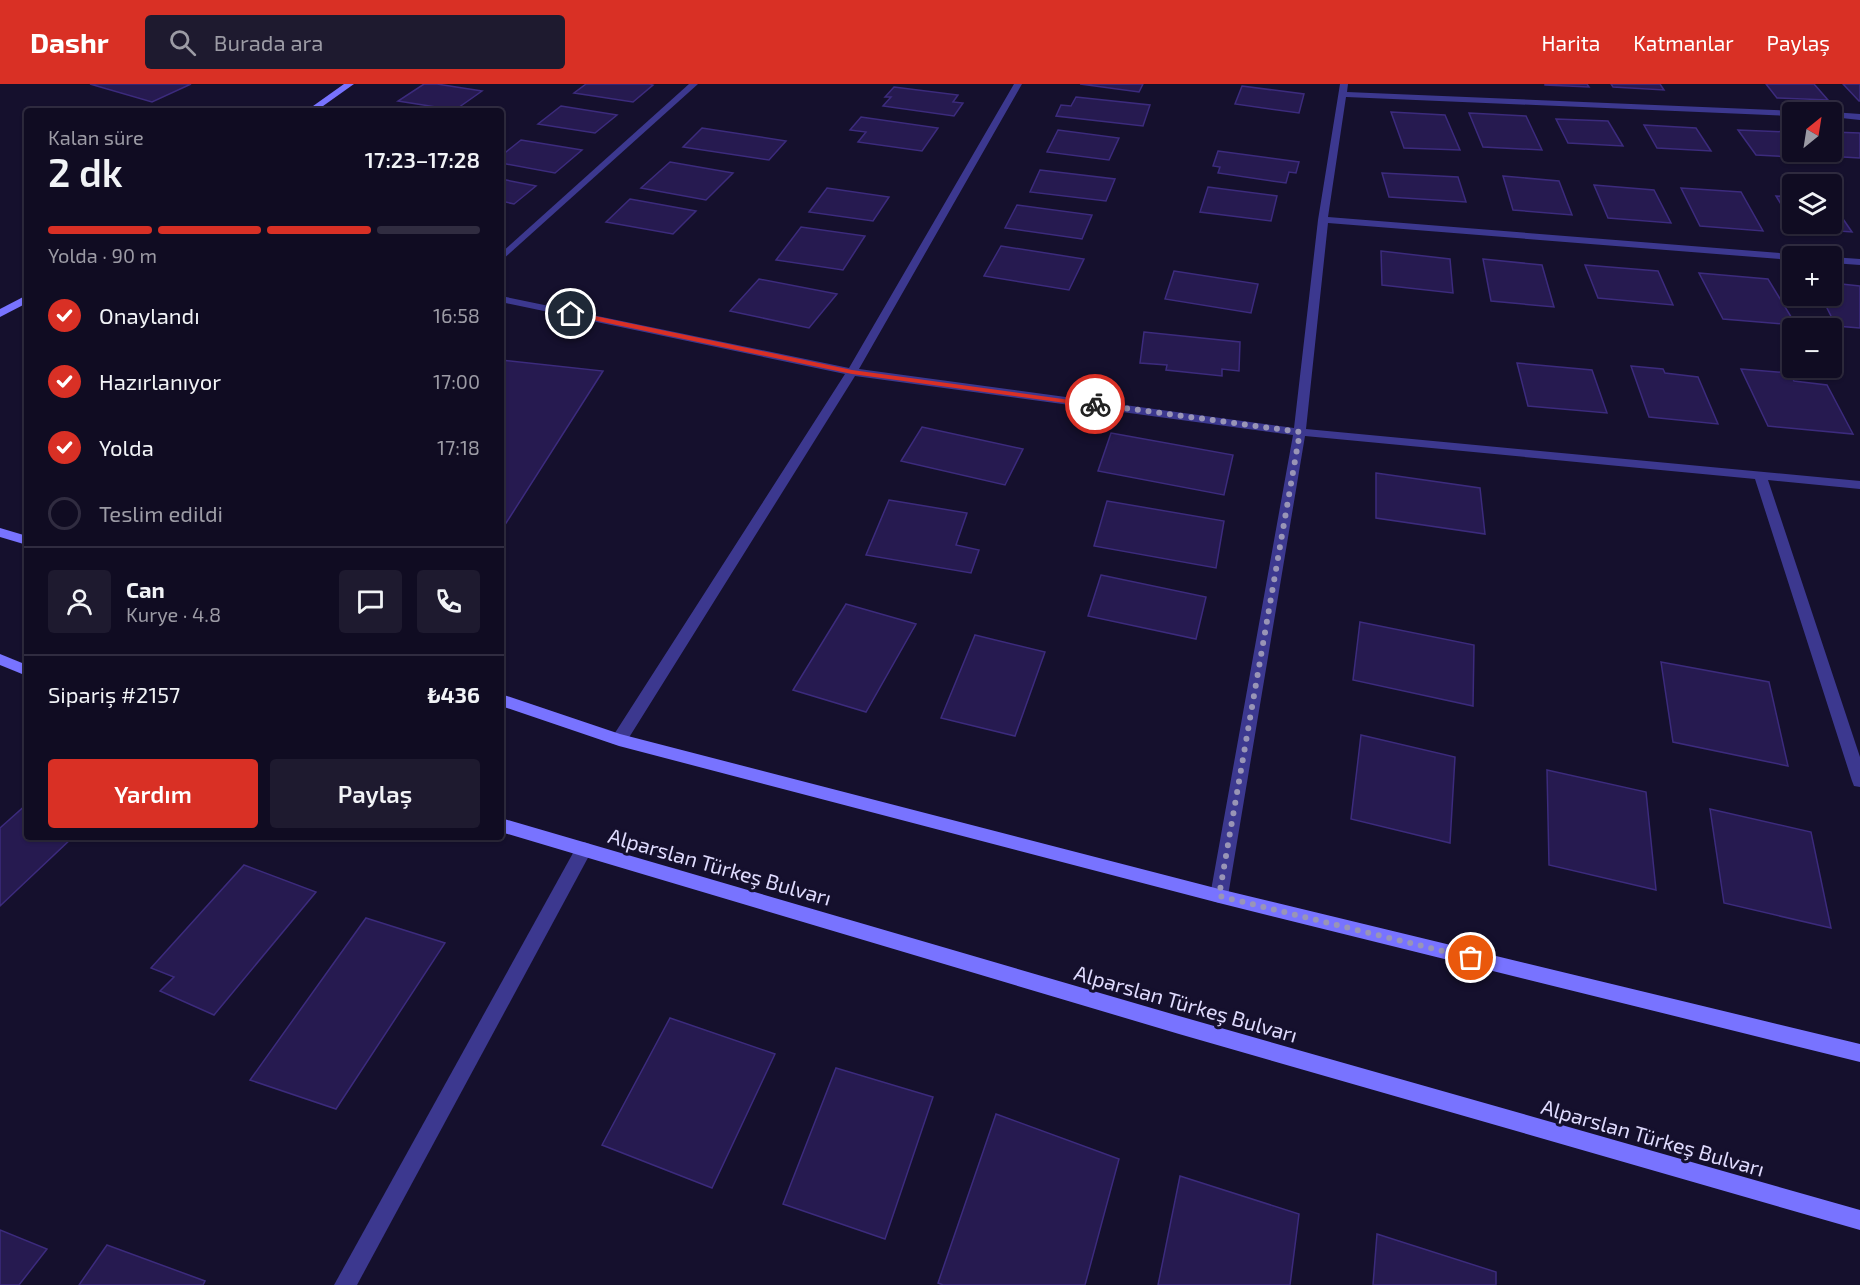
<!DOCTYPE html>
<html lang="tr">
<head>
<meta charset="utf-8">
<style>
	body { margin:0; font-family:"Exo 2",sans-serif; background:#1e1a2f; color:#f1f3f6; height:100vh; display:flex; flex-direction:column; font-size:22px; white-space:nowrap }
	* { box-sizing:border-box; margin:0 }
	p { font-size:20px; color:#9c9ba5 }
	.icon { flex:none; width:33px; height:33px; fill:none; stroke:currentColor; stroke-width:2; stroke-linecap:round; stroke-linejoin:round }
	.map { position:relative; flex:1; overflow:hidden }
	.drawer { position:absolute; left:24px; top:24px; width:480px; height:732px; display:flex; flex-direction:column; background:#100c22; border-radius:6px; box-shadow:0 2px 4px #0004,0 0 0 2px #302c40 }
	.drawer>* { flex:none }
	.needle { width:39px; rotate:30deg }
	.fabs { position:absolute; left:1782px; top:18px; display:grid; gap:12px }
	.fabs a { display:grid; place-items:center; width:60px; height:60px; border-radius:6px; background:#100c22; box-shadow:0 2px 4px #0004,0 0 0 2px #302c40; font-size:30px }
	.pin { position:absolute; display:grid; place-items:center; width:51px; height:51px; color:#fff; margin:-26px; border:3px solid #fff; border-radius:50%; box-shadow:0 2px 6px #0007 }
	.courier { position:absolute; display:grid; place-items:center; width:60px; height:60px; margin:-30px; border:4px solid #d93025; border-radius:50%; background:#fff; color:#222; box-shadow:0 2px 8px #0007 }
	.headline em { font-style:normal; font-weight:600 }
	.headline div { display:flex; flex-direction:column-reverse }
	.headline { display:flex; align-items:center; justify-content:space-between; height:102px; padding:0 24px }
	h1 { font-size:39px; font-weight:600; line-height:45px }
	.bar { display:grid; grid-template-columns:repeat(4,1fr); gap:9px 6px; align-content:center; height:72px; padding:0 24px }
	.bar i { height:8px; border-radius:4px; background:#302c40 }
	.bar .selected { background:#d93025 }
	.bar p { grid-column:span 4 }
	.line { display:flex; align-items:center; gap:15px; padding:0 24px; border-top:2px solid #302c40 }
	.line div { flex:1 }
	.round { display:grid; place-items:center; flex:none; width:63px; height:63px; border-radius:6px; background:#1e1a2f }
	ol { padding:0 24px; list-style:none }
	li { display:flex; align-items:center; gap:18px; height:66px }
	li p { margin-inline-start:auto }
	li .icon { padding:6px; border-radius:50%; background:#d93025; color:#fff; stroke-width:4 }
	li:last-child { color:#9c9ba5 }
	li i { width:33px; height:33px; border:3px solid #302c40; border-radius:50% }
	.primary-button { display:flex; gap:12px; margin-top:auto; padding:12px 24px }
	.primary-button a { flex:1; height:69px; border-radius:6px; background:#d93025; color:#fff; font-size:24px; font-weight:600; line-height:69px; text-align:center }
	.primary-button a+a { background:#1e1a2f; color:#f1f3f6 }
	header { display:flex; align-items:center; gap:36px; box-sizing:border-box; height:84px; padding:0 30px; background:#d93025; color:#fff }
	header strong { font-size:28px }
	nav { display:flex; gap:33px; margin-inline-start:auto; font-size:21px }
	.search { width:420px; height:54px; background:#1e1a2f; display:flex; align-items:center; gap:15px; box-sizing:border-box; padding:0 21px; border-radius:6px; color:#9c9ba5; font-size:22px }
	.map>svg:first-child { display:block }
	.building { fill:#261a50; stroke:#3c2b7d; stroke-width:1.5 }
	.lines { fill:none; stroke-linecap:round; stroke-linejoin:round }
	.street { fill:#3c388f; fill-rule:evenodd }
	.secondary { fill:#7873ff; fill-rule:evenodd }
	.route { fill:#d93025 }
	.done { stroke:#9995b6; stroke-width:6; stroke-dasharray:0 10.8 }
	.labels { text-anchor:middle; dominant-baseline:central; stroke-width:6; stroke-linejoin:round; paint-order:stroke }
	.near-street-label { font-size:21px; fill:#e0dcff; stroke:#15102d }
</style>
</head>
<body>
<header>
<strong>Dashr</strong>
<div class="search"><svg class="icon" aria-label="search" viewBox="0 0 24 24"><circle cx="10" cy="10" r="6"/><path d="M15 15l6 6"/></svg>Burada ara</div>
<nav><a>Harita</a><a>Katmanlar</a><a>Paylaş</a></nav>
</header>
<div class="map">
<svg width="1860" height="1201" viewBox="0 0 1860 1201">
	<rect width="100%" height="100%" fill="#15102d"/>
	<!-- building -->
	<g class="building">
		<polygon points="90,0 191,0 152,18"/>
		<polygon points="424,0 437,0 482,7 455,26 398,17"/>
		<polygon points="586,0 649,0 653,1 633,18 574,9"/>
		<polygon points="1080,0 1143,0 1139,8"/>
		<polygon points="1545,0 1587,0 1589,3 1545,1"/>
		<polygon points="1611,0 1660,0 1664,6 1613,3"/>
		<polygon points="1766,0 1814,0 1828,16 1777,14"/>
		<polygon points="1843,0 1860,0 1860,17 1859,17"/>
		<polygon points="1242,2 1304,10 1299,29 1235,20"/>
		<polygon points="894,3 958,11 953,18 963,19 954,32 883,22 891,13 885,13"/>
		<polygon points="1076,13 1150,21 1143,42 1056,32 1061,21 1071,22"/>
		<polygon points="561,22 617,31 595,49 538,40"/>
		<polygon points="1391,28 1445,31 1460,66 1404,64"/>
		<polygon points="1469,29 1526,32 1542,66 1483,63"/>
		<polygon points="861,33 938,44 922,67 858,58 866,48 850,46"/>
		<polygon points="1556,35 1608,37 1623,62 1568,59"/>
		<polygon points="1644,41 1696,44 1711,67 1657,64"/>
		<polygon points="702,44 786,57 769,76 683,63"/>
		<polygon points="1058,46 1119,54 1109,76 1047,68"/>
		<polygon points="1738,46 1789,48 1792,52 1792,68 1804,68 1809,74 1756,71"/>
		<polygon points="1832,48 1860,49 1860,74 1826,72 1822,68 1832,68"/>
		<polygon points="521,56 582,66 555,89 501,79 501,72"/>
		<polygon points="1218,67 1299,78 1296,89 1289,88 1286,99 1218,89 1220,83 1213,82"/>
		<polygon points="670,78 733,89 706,116 641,104"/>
		<polygon points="1040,86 1115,95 1106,117 1030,108"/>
		<polygon points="1382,89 1458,93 1466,118 1389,113"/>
		<polygon points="1503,92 1559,97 1572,131 1513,126"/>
		<polygon points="501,95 536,102 514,120 501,117"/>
		<polygon points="1594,101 1654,106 1671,139 1608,134"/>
		<polygon points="1208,103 1277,112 1271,137 1200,128"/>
		<polygon points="827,104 889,113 873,137 809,128"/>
		<polygon points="1681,104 1741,108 1763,147 1700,142"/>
		<polygon points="1776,112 1792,113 1792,138"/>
		<polygon points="630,115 696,127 673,150 606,138"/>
		<polygon points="1832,119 1852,148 1796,144 1794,140 1832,140"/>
		<polygon points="1017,121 1092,131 1082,155 1005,144"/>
		<polygon points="801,143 865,152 843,186 776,176"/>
		<polygon points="1001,162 1084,175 1069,206 984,192"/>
		<polygon points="1381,167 1450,175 1453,209 1382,201"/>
		<polygon points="1483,175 1542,181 1554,223 1491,217"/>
		<polygon points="1585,181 1658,187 1673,221 1598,214"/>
		<polygon points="1174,187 1258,200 1251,229 1165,215"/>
		<polygon points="1699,189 1768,195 1796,241 1723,235"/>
		<polygon points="759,195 837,210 809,244 730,227"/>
		<polygon points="1832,199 1860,202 1860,244 1836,242 1821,212 1832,212"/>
		<polygon points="1144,248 1240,258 1239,287 1222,285 1222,292 1166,286 1167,281 1140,279"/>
		<polygon points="501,276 603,287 501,447"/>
		<polygon points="1517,279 1592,286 1607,329 1528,322"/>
		<polygon points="1631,282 1663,285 1665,289 1698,293 1718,340 1649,333"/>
		<polygon points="1741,285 1790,289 1794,297 1827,301 1853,350 1768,342"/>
		<polygon points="922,343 1023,365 1005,401 901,377"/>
		<polygon points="1111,349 1233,371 1224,411 1098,387"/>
		<polygon points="1376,389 1480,404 1485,450 1376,434"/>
		<polygon points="889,416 967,429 956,461 979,466 971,489 866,471"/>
		<polygon points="1107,417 1224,437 1216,484 1094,462"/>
		<polygon points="1101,491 1206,513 1196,555 1088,532"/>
		<polygon points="846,520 916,540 866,628 793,606"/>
		<polygon points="1360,538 1474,561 1473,622 1353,596"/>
		<polygon points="975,551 1045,568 1015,652 941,634"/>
		<polygon points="1661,578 1769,598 1788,682 1673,658"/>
		<polygon points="1361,651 1455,673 1450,759 1351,735"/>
		<polygon points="1547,686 1646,708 1656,806 1549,781"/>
		<polygon points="27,720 27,753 73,753 0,822 0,744"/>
		<polygon points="1710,725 1811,748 1831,844 1724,819"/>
		<polygon points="244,781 316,808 214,931 160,907 174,893 151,884"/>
		<polygon points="366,834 445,859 336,1025 250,996"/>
		<polygon points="670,934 775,970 712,1104 602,1061"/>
		<polygon points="836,984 933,1013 885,1155 783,1120"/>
		<polygon points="996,1030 1119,1075 1085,1201 943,1201 938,1199"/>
		<polygon points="1180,1092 1299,1130 1290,1201 1158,1201"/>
		<polygon points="0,1146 47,1165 19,1201 0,1201"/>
		<polygon points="1377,1150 1496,1188 1496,1201 1373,1201"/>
		<polygon points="107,1161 205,1197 203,1201 79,1201"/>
	</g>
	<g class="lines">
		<!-- street -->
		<g class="street">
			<polygon points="689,0 698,0 501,177 501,169"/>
			<polygon points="1014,0 1022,0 859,285 1294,344 1318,136 1340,0 1348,0 1347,8 1795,27 1792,32 1346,13 1328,133 1792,170 1797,172 1792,172 1792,176 1328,139 1306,345 1860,397 1860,405 1768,396 1860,673 1860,703 1854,702 1852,697 1755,395 1305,352 1228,812 1225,817 1219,819 1213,817 1210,812 1293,351 855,292 625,660 613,660 611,656 613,652 845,290 501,218 501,212 849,284"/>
			<polygon points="1832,28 1860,30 1860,36 1832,33"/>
			<polygon points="1832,173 1860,175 1860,181 1832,179"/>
			<polygon points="584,758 590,760 592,765 590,770 357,1201 334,1201 578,760"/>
		</g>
		<!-- secondary -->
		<g class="secondary">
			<polygon points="344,0 354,0 316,27 306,27"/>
			<polygon points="27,211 27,219 0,233 0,225"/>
			<polygon points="0,444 27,452 27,461 0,453"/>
			<polygon points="0,570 27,581 27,592 0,581"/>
			<polygon points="501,610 620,650 1219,805 1860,960 1860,978 1219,819 619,662 501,622"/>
			<polygon points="501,734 1179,932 1860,1126 1860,1146 1179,950 501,748"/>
		</g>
	</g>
	<!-- route -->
	<polygon class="route" points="571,227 852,286 1099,320 1095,323 852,290 569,231"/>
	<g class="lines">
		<!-- done -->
		<polyline class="done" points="1095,320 1300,348 1219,812 1471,874"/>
	</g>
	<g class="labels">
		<!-- near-street labels -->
		<g class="near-street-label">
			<text transform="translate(720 782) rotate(16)">Alparslan Türkeş Bulvarı</text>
			<text transform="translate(1186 919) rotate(16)">Alparslan Türkeş Bulvarı</text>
			<text transform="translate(1653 1053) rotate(16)">Alparslan Türkeş Bulvarı</text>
		</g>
	</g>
</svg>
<div class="fabs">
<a><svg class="needle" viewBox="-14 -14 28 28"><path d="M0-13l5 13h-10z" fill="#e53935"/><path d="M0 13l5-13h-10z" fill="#9c9ba5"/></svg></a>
<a><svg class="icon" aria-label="layers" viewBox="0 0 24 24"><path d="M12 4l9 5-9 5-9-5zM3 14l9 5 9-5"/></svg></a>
<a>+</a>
<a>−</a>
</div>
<div class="pin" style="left:1471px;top:874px;background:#ea580c"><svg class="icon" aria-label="bag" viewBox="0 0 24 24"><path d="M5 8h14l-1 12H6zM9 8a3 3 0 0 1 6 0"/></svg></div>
<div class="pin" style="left:571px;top:230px;background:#1f2937"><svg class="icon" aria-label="home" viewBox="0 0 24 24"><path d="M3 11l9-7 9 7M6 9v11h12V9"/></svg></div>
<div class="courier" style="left:1095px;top:320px"><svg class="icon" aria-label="bike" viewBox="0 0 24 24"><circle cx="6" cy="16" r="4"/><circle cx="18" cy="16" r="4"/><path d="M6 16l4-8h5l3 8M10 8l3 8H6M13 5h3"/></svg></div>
<section class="drawer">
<div class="headline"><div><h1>2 dk</h1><p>Kalan süre</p></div><em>17:23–17:28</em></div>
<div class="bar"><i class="selected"></i><i class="selected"></i><i class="selected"></i><i></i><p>Yolda · 90 m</p></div>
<ol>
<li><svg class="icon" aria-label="check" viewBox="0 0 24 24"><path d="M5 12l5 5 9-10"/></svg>Onaylandı<p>16:58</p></li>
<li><svg class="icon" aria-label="check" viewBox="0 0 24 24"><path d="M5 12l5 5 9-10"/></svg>Hazırlanıyor<p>17:00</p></li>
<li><svg class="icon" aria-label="check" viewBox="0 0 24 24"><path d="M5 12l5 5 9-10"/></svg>Yolda<p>17:18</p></li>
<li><i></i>Teslim edildi</li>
</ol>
<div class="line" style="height:108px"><a class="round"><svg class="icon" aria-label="person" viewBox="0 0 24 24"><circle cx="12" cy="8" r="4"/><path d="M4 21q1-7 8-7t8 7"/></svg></a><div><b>Can</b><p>Kurye · 4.8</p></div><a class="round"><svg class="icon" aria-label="chat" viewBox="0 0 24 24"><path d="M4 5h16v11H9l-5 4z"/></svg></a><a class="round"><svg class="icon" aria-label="phone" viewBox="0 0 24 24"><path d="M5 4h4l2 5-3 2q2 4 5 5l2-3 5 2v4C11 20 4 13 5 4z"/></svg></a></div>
<div class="line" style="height:78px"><div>Sipariş #2157</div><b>₺436</b></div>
<div class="primary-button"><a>Yardım</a><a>Paylaş</a></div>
</section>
</div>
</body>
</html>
